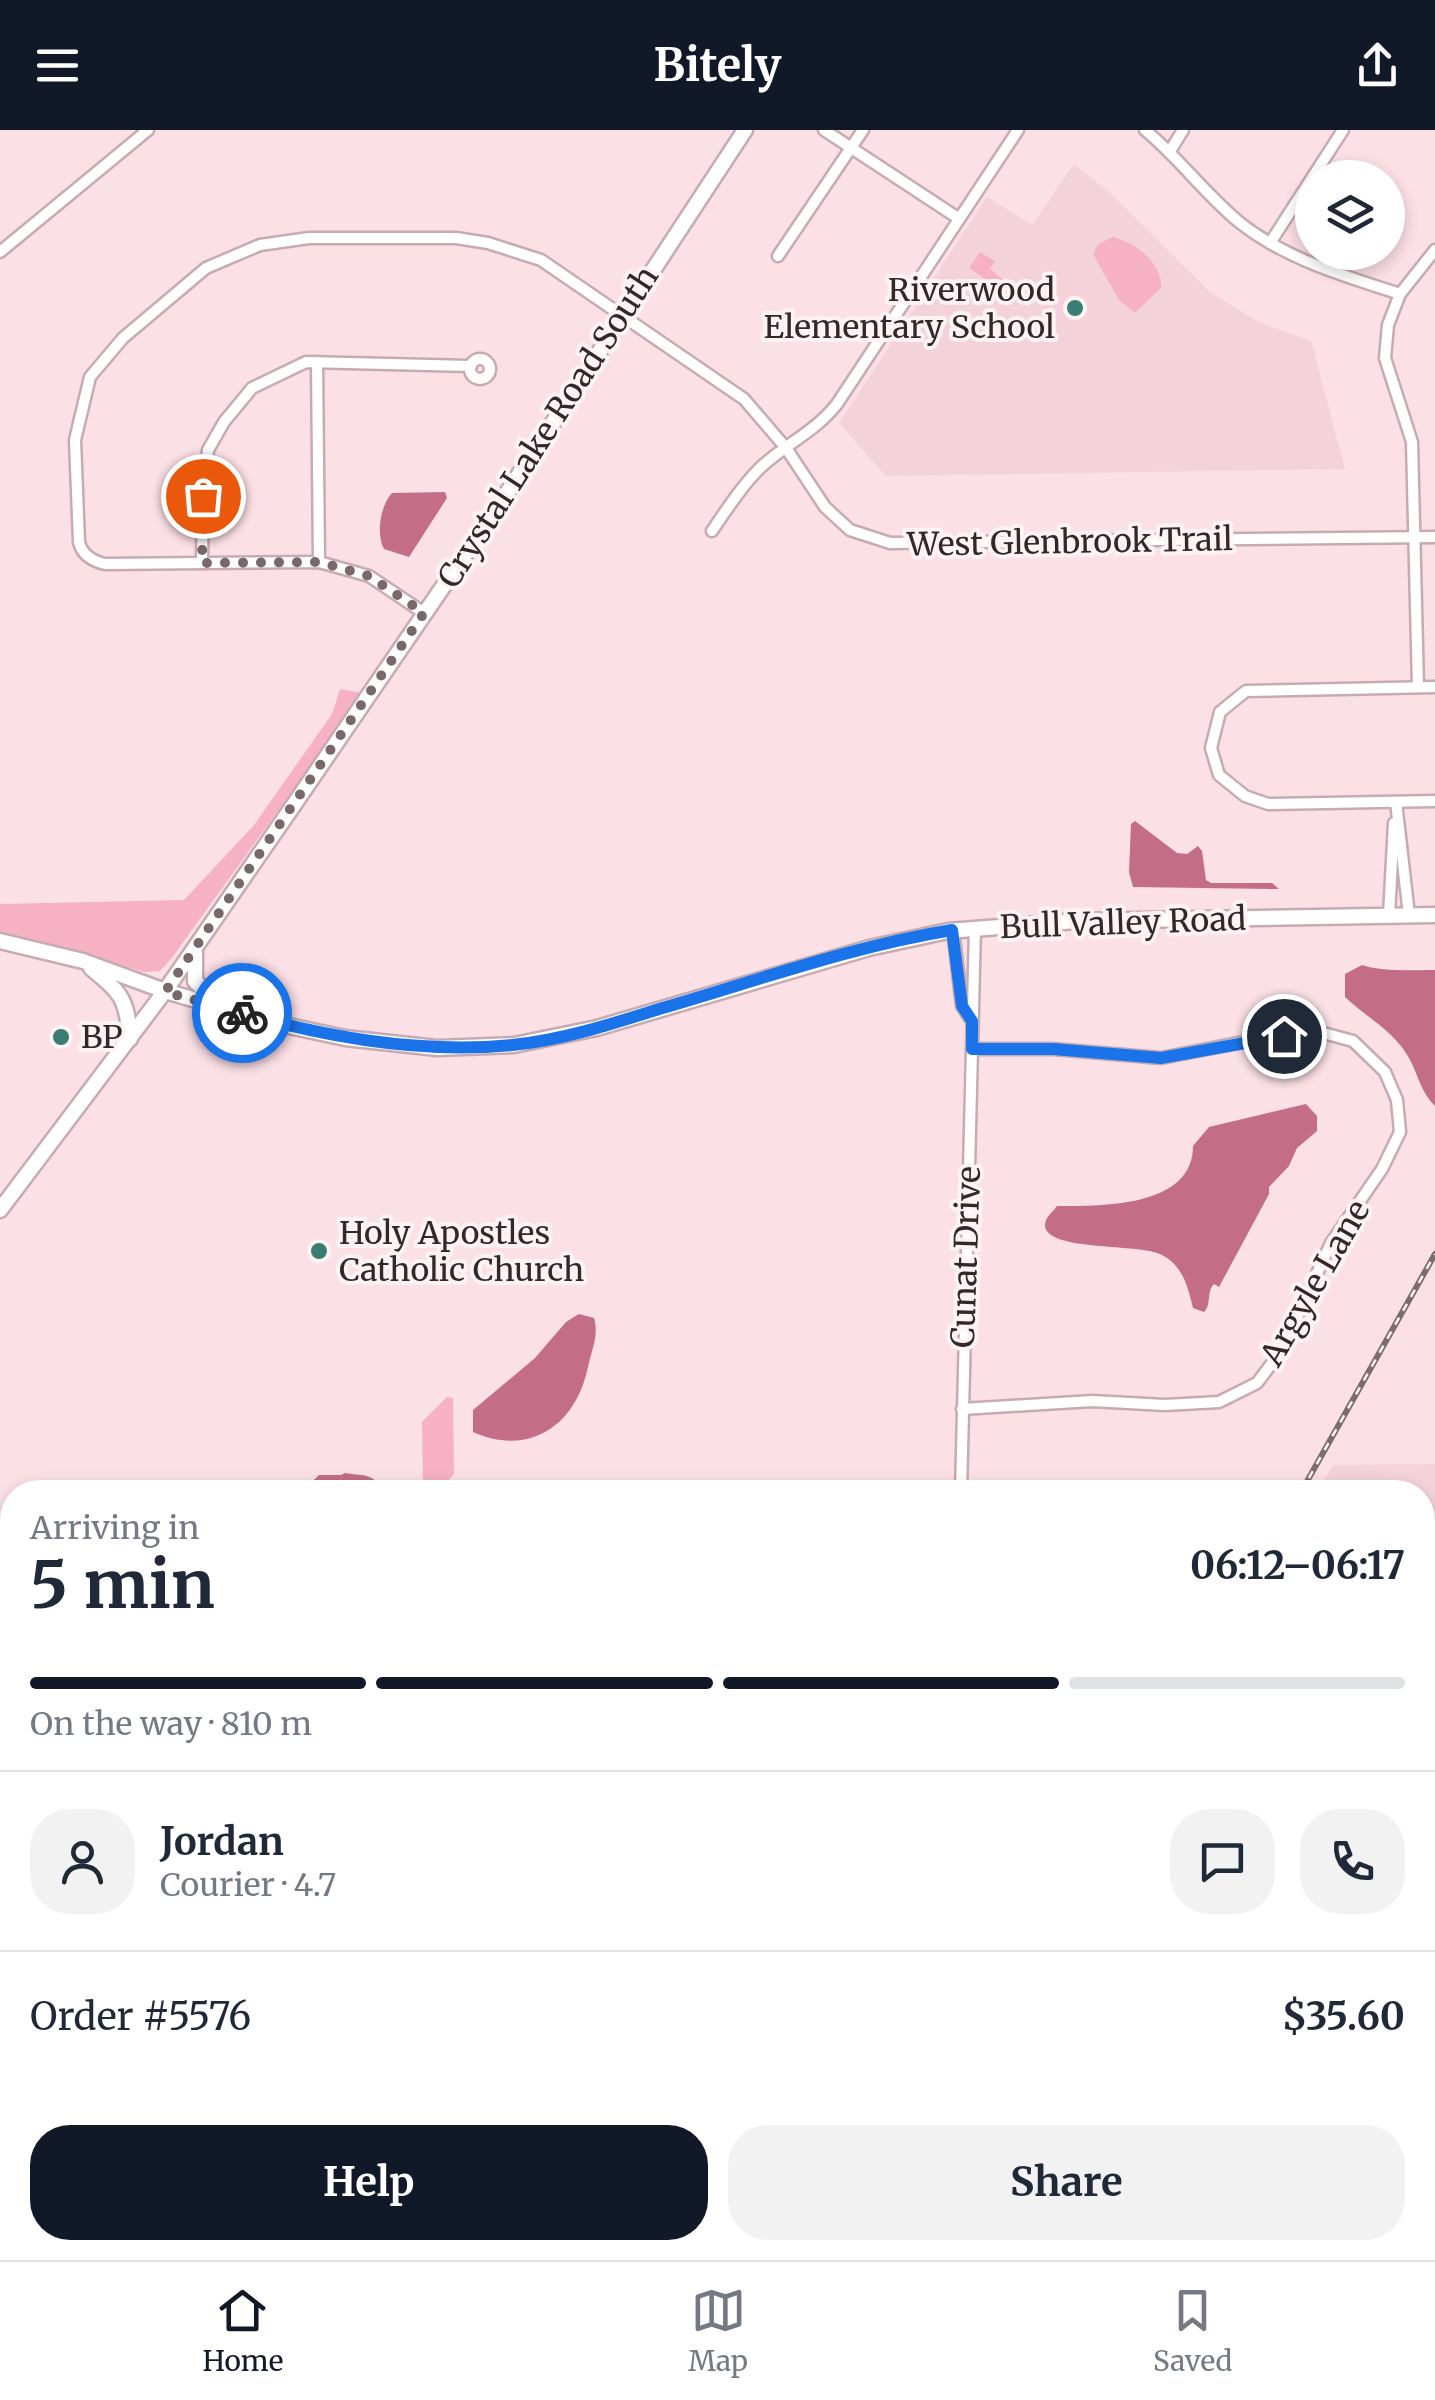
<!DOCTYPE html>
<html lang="en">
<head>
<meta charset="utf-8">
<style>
	body { margin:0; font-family:Merriweather,serif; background:#f2f2f3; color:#1f2937; height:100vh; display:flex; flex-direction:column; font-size:38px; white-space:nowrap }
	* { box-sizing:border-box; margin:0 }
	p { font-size:32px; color:#747a83 }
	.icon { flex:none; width:55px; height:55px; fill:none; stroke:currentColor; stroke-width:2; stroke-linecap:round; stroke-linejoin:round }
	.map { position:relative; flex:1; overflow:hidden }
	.sheet { position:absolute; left:0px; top:1350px; width:1435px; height:780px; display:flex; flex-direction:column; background:#fff; border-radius:40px 40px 0 0; box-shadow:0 5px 15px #0003 }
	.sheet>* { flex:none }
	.buttons { position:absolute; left:1295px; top:30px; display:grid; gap:20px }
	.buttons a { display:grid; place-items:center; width:110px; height:110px; border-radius:50%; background:#fff; box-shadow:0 5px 15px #0003; font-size:50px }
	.pin { position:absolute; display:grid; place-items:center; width:85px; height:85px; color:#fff; margin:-42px; border:5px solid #fff; border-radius:50%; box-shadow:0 2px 10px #0007 }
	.courier { position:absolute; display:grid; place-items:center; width:100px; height:100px; margin:-50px; border:8px solid #1a73e8; border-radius:50%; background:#fff; color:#222; box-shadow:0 2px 12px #0007 }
	.summary em { font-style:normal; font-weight:700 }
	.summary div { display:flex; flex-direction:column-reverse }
	.summary { display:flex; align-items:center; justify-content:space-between; height:170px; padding:0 30px }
	h1 { font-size:65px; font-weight:700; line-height:75px }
	.bar { display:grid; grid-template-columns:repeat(4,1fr); gap:15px 10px; align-content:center; height:120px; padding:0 30px }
	.bar i { height:12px; border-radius:8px; background:#e0e1e3 }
	.bar .active { background:#111827 }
	.bar p { grid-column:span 4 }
	.line { display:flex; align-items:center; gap:25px; padding:0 30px; border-top:2px solid #e0e1e3 }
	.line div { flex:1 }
	.round { display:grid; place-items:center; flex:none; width:105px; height:105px; border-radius:40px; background:#f2f2f3 }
	.primary-button { display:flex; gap:20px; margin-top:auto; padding:20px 30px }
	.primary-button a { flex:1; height:115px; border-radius:40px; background:#111827; color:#fff; font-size:40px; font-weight:700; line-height:115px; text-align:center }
	.primary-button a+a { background:#f2f2f3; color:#1f2937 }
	header { display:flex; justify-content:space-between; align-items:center; height:130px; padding:0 30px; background:#111827; color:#fff; font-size:45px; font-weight:700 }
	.menu { display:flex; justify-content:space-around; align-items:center; height:140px; border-top:2px solid #e0e1e3; background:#fff; font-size:28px; color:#747a83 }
	.menu a { display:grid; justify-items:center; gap:5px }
	.menu .active { color:#111827 }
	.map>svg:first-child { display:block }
	.built { fill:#f4d2da }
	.green { fill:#f6b2c4 }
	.water { fill:#c36d87 }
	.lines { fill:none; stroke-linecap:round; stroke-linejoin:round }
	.street-casing { stroke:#c6acb2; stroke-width:15 }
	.secondary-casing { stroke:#c6acb2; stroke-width:19 }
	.street { stroke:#fff; stroke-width:10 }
	.secondary { stroke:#fff; stroke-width:14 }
	.rail-casing { stroke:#7c6c6f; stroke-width:6 }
	.rail { stroke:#fdf2f4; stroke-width:2.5; stroke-dasharray:8; stroke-linecap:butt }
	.done { stroke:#78686c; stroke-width:10; stroke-dasharray:0 18 }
	.route { stroke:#1a73e8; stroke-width:12 }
	.poi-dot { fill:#397e73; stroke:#fdf2f4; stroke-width:4 }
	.labels { text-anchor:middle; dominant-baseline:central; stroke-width:8; stroke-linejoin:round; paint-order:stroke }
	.poi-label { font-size:32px; fill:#32282a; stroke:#fdf2f4; text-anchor:start }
	.street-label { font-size:32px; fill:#32282a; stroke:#fdf2f4 }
</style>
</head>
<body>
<header><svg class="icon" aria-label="menu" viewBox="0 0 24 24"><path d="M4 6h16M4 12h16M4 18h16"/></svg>Bitely<svg class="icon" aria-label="share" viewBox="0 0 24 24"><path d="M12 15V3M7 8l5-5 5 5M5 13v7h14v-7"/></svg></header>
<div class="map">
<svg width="1435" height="2130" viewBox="0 0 1435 2130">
	<rect width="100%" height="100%" fill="#fbe0e6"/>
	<!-- built -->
	<g class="built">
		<polygon points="1074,34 1109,62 1211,163 1259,192 1311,211 1345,339 886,346 839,293 987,67 1032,95"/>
		<polygon points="1435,1334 1435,2130 913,2130 917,2118 1422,2118 1422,1362 1317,1362 1333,1335"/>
	</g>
	<!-- green -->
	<g class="green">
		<path d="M 1113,107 C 1135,112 1163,134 1161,158 L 1135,183 L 1119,170 L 1093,124 L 1098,114 Z"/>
		<polygon points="980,122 995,131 990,139 1005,151 994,168 985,162 990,152 969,138"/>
		<polygon points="340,559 363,563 171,829 160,841 145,842 0,802 0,774 184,770 254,695 332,584"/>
		<polygon points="447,1267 453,1268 454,1344 442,1358 423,1360 422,1292"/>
	</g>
	<!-- water -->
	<g class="water">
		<path d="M 445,362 L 447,368 L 409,427 L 384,419 C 376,404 380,376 392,363 Z"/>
		<polygon points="1135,691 1177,723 1187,724 1198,716 1202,721 1206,750 1211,753 1272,753 1279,759 1133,757 1129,742 1131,694"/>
		<path d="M 1362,835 C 1382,842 1411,840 1435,840 L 1435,976 C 1421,963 1418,944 1409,928 C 1394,901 1366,887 1345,867 L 1345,844 Z"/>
		<path d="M 1306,974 L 1317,986 L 1317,1001 L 1297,1018 L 1289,1036 L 1269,1057 L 1269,1064 L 1219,1157 L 1214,1154 C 1206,1162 1212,1174 1204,1182 L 1193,1178 C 1188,1157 1183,1136 1162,1125 C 1142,1113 1045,1122 1045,1095 C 1045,1087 1053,1082 1057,1076 C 1100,1076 1193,1078 1193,1016 L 1209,997 Z"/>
		<path d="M 579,1184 L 594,1188 C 599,1205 592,1219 588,1237 C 575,1299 526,1326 473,1302 L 473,1280 L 535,1228 L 566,1192 Z"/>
		<path d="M 345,1343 C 360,1346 377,1342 381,1362 L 301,1362 L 319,1345 L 341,1345 Z"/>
	</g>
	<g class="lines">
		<defs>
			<g id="street">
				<polyline points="824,0 958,88"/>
				<path d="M 1145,0 C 1179,28 1205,64 1239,92 C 1285,129 1345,146 1400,164"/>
				<polyline points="1170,21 1183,0"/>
				<polyline points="1270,113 1343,0"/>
				<polyline points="0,122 148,0"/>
				<polyline points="778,126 863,0"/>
				<circle cx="480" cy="239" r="10"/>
				<polyline points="317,232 319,432"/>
				<path d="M 712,401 C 727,379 741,357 760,338 C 785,314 814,303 837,274 L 1018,0"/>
				<polyline points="202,433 203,365 208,320 224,292 252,258 306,232 471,236"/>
				<path d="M 424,483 L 369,446 L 319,432 L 105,434 C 92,431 82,425 79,412 L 75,310 L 90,247 L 123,208 L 206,138 L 260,115 L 309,108 L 456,108 L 488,113 L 541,130 L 744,269 L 786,318 L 825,377 L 850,400 L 890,413 L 1435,407"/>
				<polyline points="1418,557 1412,312 1385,228 1388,195 1400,164 1435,120"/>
				<polyline points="1435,557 1246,561 1220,582 1211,618 1219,645 1245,666 1268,674 1435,671"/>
				<polyline points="1396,672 1409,785"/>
				<polyline points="1389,785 1394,693"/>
				<polyline points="953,800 962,876 972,891"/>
				<polyline points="962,1279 1092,1271 1165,1275 1219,1272 1257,1253 1282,1220 1331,1113 1382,1039 1400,1002 1397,970 1385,942 1353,911 1327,904 1300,901 1161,928 1053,919 972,919"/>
				<polyline points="961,1362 975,798"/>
				<polyline points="0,1398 12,1408"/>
				<polyline points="0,1442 12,1426"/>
				<polyline points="1422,1518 1435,1510"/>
				<polyline points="0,1693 12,1677"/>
				<polyline points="1422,1774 1435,1774"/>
				<polyline points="0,1815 12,1815"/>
				<polyline points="1141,2121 1291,2119"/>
			</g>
			<g id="secondary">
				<polyline points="0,811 83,831 165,861 275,893 345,908 437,918 514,915 597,898 869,818 948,801 1076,791 1435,785"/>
				<polyline points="195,823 195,851 202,858 238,875"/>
				<path d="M 91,838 C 121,863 127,868 130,909"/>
				<polyline points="0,1080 165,861 293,676 503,369 745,0"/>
			</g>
		</defs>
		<!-- street casing -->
		<use href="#street" class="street-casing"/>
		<!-- secondary casing -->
		<use href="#secondary" class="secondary-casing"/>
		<!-- street -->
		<use href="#street" class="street"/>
		<!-- secondary -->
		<use href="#secondary" class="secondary"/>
		<defs>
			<g id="rail">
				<polyline points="1301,1362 1435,1124"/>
				<polyline points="893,2130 898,2118"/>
			</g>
		</defs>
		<!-- rail casing -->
		<use href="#rail" class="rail-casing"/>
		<!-- rail -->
		<use href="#rail" class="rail"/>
	</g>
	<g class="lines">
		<!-- done -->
		<polyline class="done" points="203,366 202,433 319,432 369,446 424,483 165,862 242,883"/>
		<!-- route -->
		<path class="route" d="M 242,883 C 329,908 421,924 512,915 C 562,910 612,894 659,879 C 756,851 853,816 952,800 L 962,876 L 972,891 L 972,919 L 1053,919 L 1161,928 L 1284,906"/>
	</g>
	<!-- markers -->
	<g class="poi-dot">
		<circle cx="1075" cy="178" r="10"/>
		<circle cx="61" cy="907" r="10"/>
		<circle cx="319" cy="1121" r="10"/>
	</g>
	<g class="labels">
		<!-- poi labels -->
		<g class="poi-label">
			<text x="1055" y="160" text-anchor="end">Riverwood<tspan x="1055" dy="37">Elementary School</tspan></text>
			<text x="81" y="907">BP</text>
			<text x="339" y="1103">Holy Apostles<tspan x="339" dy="37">Catholic Church</tspan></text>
		</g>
		<!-- street labels -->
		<g class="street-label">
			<text transform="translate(548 297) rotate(-57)">Crystal Lake Road South</text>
			<text transform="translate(1070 412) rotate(-1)">West Glenbrook Trail</text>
			<text transform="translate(1123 793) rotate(-2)">Bull Valley Road</text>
			<text transform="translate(966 1127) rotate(-88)">Cunat Drive</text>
			<text transform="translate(1315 1153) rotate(-60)">Argyle Lane</text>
		</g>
	</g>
</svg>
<div class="buttons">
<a><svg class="icon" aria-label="layers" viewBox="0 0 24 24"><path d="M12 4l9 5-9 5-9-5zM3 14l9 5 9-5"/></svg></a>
</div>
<div class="pin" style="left:203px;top:366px;background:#ea580c"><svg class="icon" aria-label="bag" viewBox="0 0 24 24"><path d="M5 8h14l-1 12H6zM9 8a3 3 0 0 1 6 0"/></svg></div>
<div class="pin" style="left:1284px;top:906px;background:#1f2937"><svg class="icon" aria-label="home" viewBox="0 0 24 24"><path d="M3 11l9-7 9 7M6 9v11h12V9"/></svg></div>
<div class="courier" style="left:242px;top:883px"><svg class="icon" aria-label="bike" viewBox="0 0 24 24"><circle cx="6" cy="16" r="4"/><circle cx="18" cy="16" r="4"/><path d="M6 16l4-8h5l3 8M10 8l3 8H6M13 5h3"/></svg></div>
<section class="sheet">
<div class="summary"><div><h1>5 min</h1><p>Arriving in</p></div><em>06:12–06:17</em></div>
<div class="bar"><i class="active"></i><i class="active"></i><i class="active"></i><i></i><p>On the way · 810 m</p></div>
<div class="line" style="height:180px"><a class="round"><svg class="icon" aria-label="person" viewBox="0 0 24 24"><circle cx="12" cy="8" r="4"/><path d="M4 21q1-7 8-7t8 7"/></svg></a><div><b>Jordan</b><p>Courier · 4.7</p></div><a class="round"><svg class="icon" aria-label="chat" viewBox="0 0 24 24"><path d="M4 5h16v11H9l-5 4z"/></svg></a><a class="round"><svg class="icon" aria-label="phone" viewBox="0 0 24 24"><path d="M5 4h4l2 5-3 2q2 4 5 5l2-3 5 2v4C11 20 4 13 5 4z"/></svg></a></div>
<div class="line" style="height:130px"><div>Order #5576</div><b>$35.60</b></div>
<div class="primary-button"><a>Help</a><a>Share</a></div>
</section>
</div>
<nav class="menu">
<a class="active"><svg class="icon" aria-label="home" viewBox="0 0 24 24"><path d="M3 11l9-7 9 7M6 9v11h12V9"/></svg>Home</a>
<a><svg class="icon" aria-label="map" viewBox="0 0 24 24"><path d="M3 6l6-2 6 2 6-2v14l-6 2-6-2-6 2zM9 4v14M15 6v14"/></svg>Map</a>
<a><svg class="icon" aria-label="saved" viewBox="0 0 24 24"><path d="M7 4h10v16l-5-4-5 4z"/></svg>Saved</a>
</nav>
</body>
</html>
